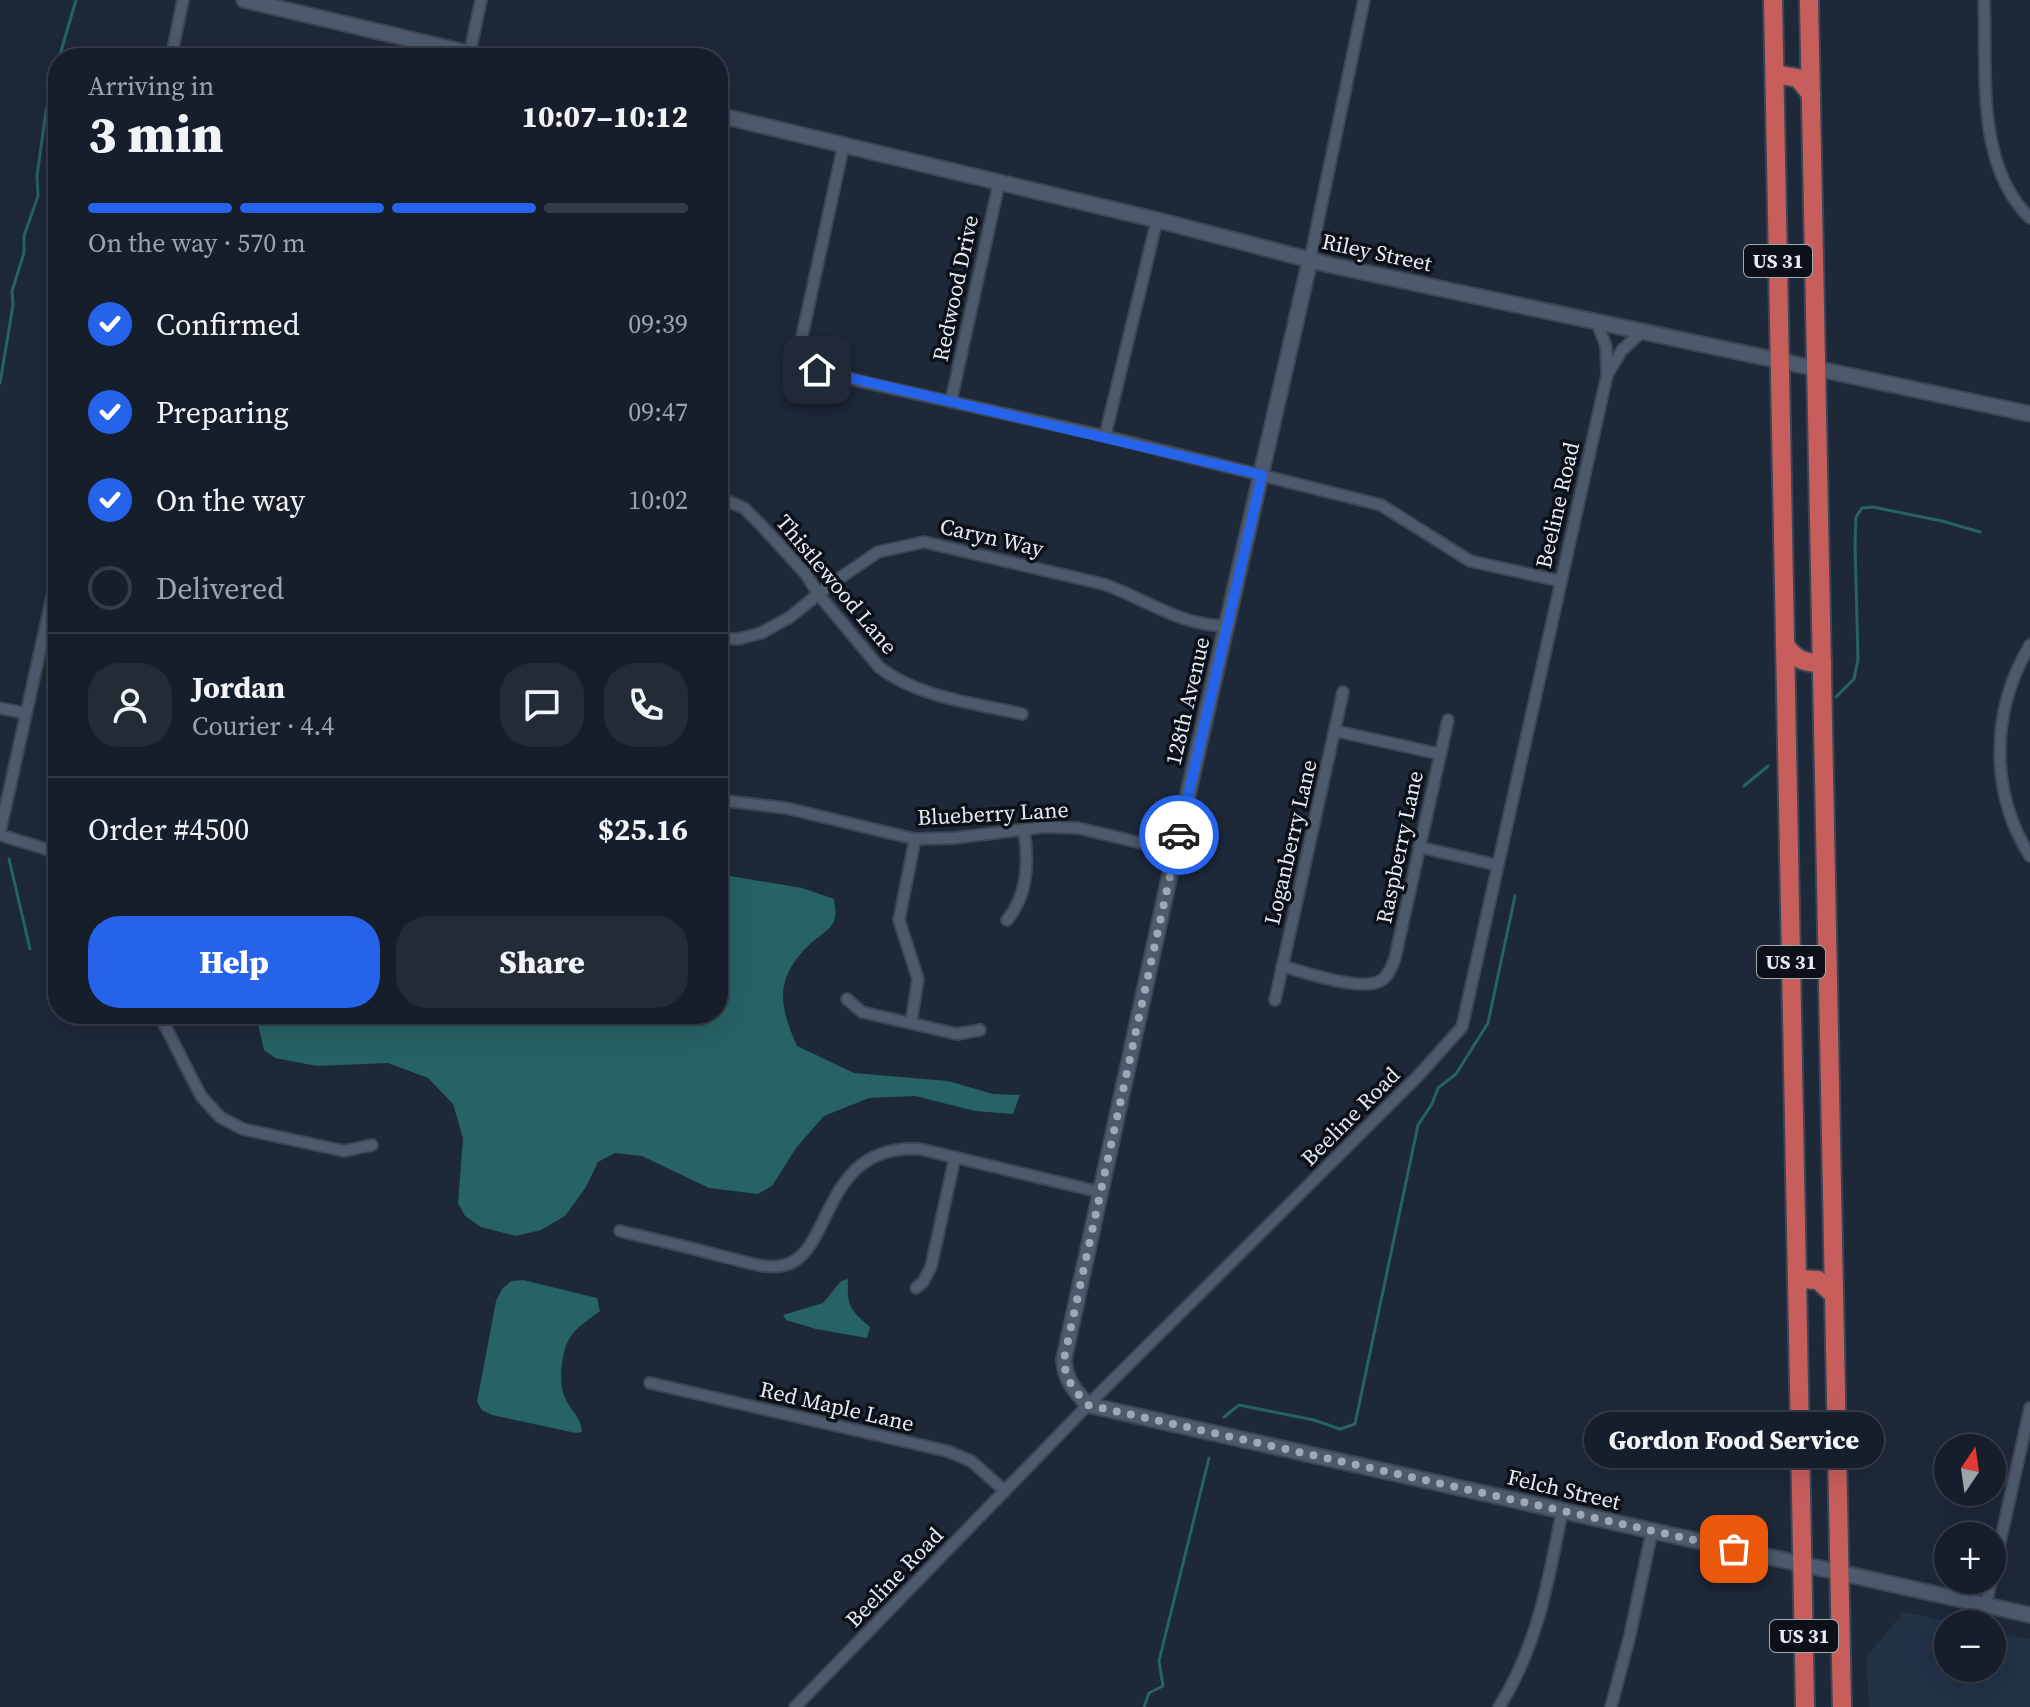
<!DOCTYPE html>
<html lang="en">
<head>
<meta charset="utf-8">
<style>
	body { margin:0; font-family:"Source Serif 4",serif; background:#232b37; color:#f1f3f6; height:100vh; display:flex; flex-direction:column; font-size:30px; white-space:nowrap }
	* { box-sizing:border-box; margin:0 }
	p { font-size:26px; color:#9ea2a9 }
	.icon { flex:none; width:44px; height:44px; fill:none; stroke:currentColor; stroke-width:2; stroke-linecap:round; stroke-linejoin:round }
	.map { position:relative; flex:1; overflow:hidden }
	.drawer { position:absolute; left:48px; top:48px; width:680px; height:976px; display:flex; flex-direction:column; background:#161e2b; border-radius:32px; box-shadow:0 8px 32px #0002,0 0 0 2px #353c47 }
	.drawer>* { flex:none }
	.needle { width:52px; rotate:13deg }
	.tools { position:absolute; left:1934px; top:1434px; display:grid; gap:16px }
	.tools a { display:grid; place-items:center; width:72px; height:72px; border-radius:50%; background:#161e2b; box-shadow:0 8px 32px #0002,0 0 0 2px #353c47; font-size:40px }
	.pin { position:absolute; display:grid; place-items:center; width:68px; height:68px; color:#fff; margin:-34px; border-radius:16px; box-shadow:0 4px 12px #0006 }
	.courier { position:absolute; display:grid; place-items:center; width:80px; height:80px; margin:-40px; border:6px solid #2563eb; border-radius:50%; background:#fff; color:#222; box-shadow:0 2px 10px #0007 }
	.bubble { position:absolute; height:56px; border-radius:28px; background:#161e2b; box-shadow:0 8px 32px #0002,0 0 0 2px #353c47; font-size:26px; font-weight:800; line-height:56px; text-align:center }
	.head em { font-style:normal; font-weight:800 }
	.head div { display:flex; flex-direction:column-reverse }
	.head { display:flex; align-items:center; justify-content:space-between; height:136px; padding:0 40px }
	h1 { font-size:52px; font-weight:800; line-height:60px }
	.bar { display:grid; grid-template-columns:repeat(4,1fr); gap:12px 8px; align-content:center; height:96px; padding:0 40px }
	.bar i { height:10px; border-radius:6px; background:#353c47 }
	.bar .on { background:#2563eb }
	.bar p { grid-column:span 4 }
	.line { display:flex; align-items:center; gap:20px; padding:0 40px; border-top:2px solid #353c47 }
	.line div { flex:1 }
	.round { display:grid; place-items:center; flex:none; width:84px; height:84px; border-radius:32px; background:#232b37 }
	ol { padding:0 40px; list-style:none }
	li { display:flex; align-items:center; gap:24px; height:88px }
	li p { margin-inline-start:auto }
	li .icon { padding:8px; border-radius:50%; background:#2563eb; color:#fff; stroke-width:4 }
	li:last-child { color:#9ea2a9 }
	li i { width:44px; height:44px; border:4px solid #353c47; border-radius:50% }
	.cta { display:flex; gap:16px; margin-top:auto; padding:16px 40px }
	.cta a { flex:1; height:92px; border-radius:32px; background:#2563eb; color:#fff; font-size:32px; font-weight:800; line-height:92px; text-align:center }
	.cta a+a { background:#232b37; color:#f1f3f6 }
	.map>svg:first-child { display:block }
	.built { fill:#223247 }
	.water { fill:#276266 }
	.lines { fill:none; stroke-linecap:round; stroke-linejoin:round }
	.stream { stroke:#276266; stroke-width:3 }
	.minor-casing { stroke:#3c4654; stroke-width:14 }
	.tertiary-casing { stroke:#3c4654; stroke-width:18 }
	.secondary-casing { stroke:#3c4654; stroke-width:18 }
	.trunk-casing { stroke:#3c4654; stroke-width:22 }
	.minor { stroke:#4d5a6d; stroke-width:10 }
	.tertiary { stroke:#4d5a6d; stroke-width:14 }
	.secondary { stroke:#4d5a6d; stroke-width:14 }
	.trunk { stroke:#c85e5c; stroke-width:18 }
	.done { stroke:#9fa7b5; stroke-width:8; stroke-dasharray:0 14.4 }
	.route { stroke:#2563eb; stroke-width:10 }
	.labels { text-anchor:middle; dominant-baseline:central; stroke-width:7; stroke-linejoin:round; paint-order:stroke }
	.shield { fill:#0c1118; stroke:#a4aab5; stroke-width:2 }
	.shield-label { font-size:20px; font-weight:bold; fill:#e5ecf8 }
	.street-label { font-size:22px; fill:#e5ecf8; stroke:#0c1118 }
</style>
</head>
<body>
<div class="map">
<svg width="2030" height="1707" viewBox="0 0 2030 1707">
	<rect width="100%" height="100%" fill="#1d2839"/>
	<!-- built -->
	<polygon class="built" points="1904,1612 1959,1624 1948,1624 1948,1668 1992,1668 1992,1631 2030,1639 2030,1707 1869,1707 1866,1657"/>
	<!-- water -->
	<g class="water">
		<path d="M 718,874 L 802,888 L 834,899 C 835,906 837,916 833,923 C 829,931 816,938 810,944 C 775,978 778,1003 797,1046 L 854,1073 L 948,1081 L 993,1094 L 1020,1095 L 1013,1114 L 975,1111 L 915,1096 L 869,1098 L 824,1116 L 796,1148 L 772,1186 L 758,1194 L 709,1188 L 642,1156 L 615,1153 L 598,1162 L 586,1187 L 565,1216 L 541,1230 L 516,1236 L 481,1227 L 465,1216 L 458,1203 L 463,1138 L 453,1104 L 428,1078 L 388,1063 L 317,1066 L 275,1058 L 264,1050 L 258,1025 L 264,1014 L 718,1014 Z"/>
		<path d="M 848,1279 C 847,1306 849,1309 870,1327 L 867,1338 L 816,1329 L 786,1320 L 783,1315 L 823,1303 L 841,1281 Z"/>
		<path d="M 523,1280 L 597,1298 L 600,1311 C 590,1319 579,1325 571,1336 C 561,1350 558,1383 565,1398 C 570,1409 582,1419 582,1432 L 576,1433 L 492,1415 L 482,1410 L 477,1402 L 496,1301 L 502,1289 L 511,1281 Z"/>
	</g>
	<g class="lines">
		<!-- stream -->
		<g class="stream">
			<polyline points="59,58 76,0"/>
			<polyline points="0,383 13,305 12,291 24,253 24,236 38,196 37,176 46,111 58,63"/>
			<polyline points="1836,697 1854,679 1858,659 1855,544 1856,517 1862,508 1873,507 1942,521 1980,532"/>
			<polyline points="1744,786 1768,766"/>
			<polyline points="9,859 30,949"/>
			<polyline points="1224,1417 1239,1405 1314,1420 1340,1429 1355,1424 1418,1125 1432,1104 1438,1088 1456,1074 1488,1023 1515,896"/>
			<polyline points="1144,1707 1149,1693 1163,1686 1159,1661 1209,1458"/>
		</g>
		<defs>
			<g id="minor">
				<path d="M 1984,0 C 1987,71 1975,165 2030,218"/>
				<polyline points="470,52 481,0"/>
				<polyline points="171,58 183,0"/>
				<polyline points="844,143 799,350 801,364 863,382 1105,436 1381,505 1470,561 1560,581"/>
				<polyline points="1310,260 1364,0"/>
				<polyline points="1596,320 1606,346 1607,375 1622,350 1644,330"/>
				<polyline points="951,401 999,183"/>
				<polyline points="1105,436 1157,220"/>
				<path d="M 718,497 L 744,508 L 761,525 L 805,573 L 819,595 L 879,667 C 918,698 976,703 1022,714"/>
				<path d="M 718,638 L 738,639 L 761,633 L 790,617 L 831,584 L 878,552 L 924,542 L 1103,584 C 1149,600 1177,625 1227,626"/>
				<path d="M 2030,645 C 1991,710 1989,791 2030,856"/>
				<polyline points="0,708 25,713"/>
				<polyline points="1336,731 1440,754"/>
				<polyline points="718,800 786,808 915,839 954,838 1044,827 1078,828 1175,851"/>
				<polyline points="0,832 58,570"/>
				<polyline points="0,835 43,848 58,855"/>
				<polyline points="1419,847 1497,865"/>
				<path d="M 1007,920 C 1028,895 1029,861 1024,830"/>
				<path d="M 1282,966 C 1305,972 1363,993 1382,980 C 1389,975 1392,966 1395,958 L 1448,720"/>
				<polyline points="847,999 862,1012 957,1034 980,1030"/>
				<polyline points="1275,1000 1343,692"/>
				<polyline points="159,1014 201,1096 220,1117 243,1129 344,1151 372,1145"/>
				<polyline points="911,1023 918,979 899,920 915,839"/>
				<path d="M 620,1231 C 653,1239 687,1247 721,1256 C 740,1260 762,1269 781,1266 C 835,1258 818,1143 920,1149 L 1100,1192"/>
				<polyline points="916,1288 923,1282 931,1267 955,1157"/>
				<polyline points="650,1383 947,1451 971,1461 1005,1491"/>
				<polyline points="1986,1605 2030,1408"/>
				<polyline points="795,1707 1088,1405 1418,1076 1462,1027 1607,375"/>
				<path d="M 1499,1707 C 1537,1647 1549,1580 1562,1511"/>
				<polyline points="1611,1707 1630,1635 1652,1531"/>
			</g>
			<path id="tertiary" d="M 1310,260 L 1175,851 L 1064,1359 C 1065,1380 1074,1390 1088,1405 L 2030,1615"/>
			<g id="secondary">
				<polyline points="244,0 490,58"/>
				<polyline points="718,115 1157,220 1330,265 2030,414"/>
			</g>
			<g id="trunk">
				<polyline points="1773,0 1805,1707"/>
				<polyline points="1809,0 1842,1707"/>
				<polyline points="1775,74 1798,78 1811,94"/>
				<path d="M 1785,645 C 1796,660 1804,663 1822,663"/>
				<polyline points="1797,1279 1818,1280 1833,1294"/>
			</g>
		</defs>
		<!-- minor casing -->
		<use href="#minor" class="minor-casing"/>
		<!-- tertiary casing -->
		<use href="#tertiary" class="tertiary-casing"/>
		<!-- secondary casing -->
		<use href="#secondary" class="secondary-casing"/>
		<!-- trunk casing -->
		<use href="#trunk" class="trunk-casing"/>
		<!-- minor -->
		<use href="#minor" class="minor"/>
		<!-- tertiary -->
		<use href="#tertiary" class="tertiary"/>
		<!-- secondary -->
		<use href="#secondary" class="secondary"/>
		<!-- trunk -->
		<use href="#trunk" class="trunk"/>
	</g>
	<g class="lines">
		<!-- done -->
		<path class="done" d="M 1179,835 L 1064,1359 C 1065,1380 1074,1390 1088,1405 L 1734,1549"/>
		<!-- route -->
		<polyline class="route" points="817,370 1262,475 1179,835"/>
	</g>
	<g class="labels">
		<!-- shield labels -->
		<g class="shield">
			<rect x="1744" y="245" width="68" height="32" rx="6"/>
			<rect x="1757" y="946" width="68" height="32" rx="6"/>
			<rect x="1770" y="1620" width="68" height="32" rx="6"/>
		</g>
		<g class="shield-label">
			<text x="1778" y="261">US 31</text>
			<text x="1791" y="962">US 31</text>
			<text x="1804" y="1636">US 31</text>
		</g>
		<!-- street labels -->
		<g class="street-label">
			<text transform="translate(1377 252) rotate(12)">Riley Street</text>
			<text transform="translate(955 288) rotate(-78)">Redwood Drive</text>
			<text transform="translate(1557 505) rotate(-77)">Beeline Road</text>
			<text transform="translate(992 537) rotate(13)">Caryn Way</text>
			<text transform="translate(837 584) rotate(50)">Thistlewood Lane</text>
			<text transform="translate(1187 701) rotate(-77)">128th Avenue</text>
			<text transform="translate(993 813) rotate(-3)">Blueberry Lane</text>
			<text transform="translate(1290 842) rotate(-77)">Loganberry Lane</text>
			<text transform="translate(1399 847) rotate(-78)">Raspberry Lane</text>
			<text transform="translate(1350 1116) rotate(-45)">Beeline Road</text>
			<text transform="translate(837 1406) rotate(13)">Red Maple Lane</text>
			<text transform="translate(1564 1489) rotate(13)">Felch Street</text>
			<text transform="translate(894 1577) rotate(-46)">Beeline Road</text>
		</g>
	</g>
</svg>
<div class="tools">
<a><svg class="needle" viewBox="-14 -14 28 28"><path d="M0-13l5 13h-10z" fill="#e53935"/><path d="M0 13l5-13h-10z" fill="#9ea2a9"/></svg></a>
<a>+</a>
<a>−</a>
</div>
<div class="pin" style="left:1734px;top:1549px;background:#ea580c"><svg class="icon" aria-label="bag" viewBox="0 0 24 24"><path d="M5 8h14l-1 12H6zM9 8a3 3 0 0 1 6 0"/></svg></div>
<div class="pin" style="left:817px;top:370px;background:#1f2937"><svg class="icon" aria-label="home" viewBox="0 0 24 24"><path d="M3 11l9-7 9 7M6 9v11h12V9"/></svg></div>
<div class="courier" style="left:1179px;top:835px"><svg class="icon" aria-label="car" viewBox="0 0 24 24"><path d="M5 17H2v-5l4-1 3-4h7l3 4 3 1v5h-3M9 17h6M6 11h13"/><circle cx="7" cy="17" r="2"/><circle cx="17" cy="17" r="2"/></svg></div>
<div class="bubble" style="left:1584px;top:1412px;width:300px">Gordon Food Service</div>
<section class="drawer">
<div class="head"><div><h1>3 min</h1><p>Arriving in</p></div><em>10:07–10:12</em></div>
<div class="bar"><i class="on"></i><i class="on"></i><i class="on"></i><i></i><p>On the way · 570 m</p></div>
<ol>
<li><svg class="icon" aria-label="check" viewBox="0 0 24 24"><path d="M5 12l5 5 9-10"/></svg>Confirmed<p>09:39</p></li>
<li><svg class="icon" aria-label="check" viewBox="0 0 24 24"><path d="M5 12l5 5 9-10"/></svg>Preparing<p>09:47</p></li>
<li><svg class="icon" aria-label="check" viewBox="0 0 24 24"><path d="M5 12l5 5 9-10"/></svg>On the way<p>10:02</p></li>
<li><i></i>Delivered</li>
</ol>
<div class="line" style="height:144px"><a class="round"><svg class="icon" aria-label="person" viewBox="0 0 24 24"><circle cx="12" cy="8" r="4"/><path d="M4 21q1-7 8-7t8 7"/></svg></a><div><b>Jordan</b><p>Courier · 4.4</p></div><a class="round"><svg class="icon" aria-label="chat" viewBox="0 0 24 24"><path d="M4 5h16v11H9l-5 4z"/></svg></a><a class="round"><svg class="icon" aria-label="phone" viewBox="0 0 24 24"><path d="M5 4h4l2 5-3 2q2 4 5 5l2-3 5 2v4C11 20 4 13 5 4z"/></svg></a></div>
<div class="line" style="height:104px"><div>Order #4500</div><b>$25.16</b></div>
<div class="cta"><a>Help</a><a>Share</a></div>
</section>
</div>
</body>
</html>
